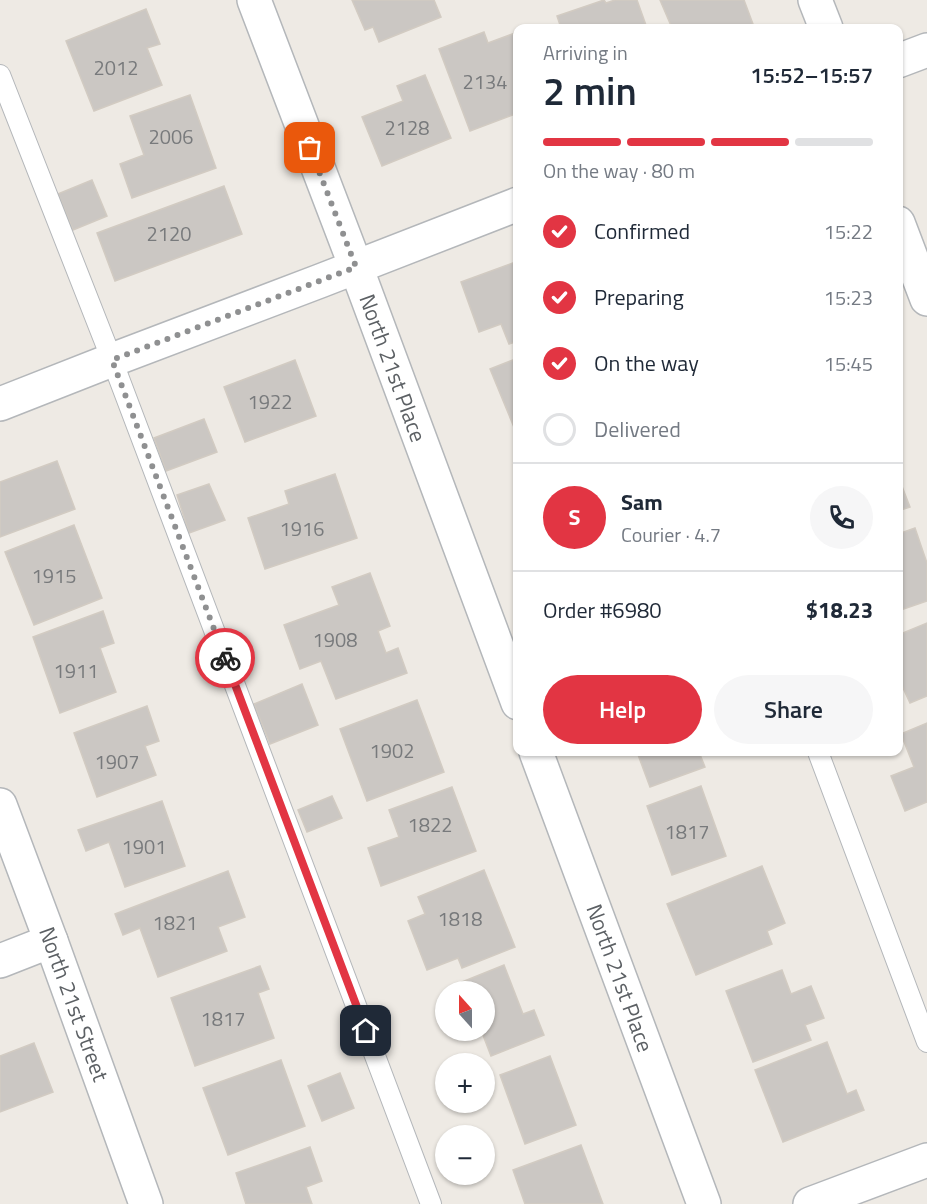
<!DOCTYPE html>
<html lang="en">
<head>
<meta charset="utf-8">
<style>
	body { margin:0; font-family:"Titillium Web",sans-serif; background:#f6f6f7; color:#1f2937; height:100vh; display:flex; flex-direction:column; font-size:22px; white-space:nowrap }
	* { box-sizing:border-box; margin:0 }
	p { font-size:20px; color:#747a83 }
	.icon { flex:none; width:33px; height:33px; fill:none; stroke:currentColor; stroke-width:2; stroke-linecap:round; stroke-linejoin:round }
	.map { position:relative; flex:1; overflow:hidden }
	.sheet { position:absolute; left:513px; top:24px; width:390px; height:732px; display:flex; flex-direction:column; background:#fff; border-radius:12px; box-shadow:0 2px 4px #0004 }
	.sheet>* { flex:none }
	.needle { width:39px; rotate:339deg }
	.fabs { position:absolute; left:435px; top:981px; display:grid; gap:12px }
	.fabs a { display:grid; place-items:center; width:60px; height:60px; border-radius:50%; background:#fff; box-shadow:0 2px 4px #0004; font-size:30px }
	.pin { position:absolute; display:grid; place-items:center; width:51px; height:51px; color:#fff; margin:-26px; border-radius:12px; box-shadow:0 3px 9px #0006 }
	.courier { position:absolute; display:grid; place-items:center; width:60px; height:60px; margin:-30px; border:4px solid #e23543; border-radius:50%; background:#fff; color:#222; box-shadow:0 2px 8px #0007 }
	.summary em { font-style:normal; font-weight:600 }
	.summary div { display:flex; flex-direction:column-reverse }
	.summary { display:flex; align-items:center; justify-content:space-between; height:102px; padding:0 30px }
	h1 { font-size:39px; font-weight:600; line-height:45px }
	.bar { display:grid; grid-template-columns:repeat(4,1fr); gap:9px 6px; align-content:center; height:72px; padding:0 30px }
	.bar i { height:8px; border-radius:4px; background:#e0e1e3 }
	.bar .current { background:#e23543 }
	.bar p { grid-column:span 4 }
	.line { display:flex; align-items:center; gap:15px; padding:0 30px; border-top:2px solid #e0e1e3 }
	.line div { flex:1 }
	.round { display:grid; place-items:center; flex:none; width:63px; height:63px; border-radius:32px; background:#f6f6f7 }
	ol { padding:0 30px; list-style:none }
	li { display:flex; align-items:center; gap:18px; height:66px }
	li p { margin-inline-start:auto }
	li .icon { padding:6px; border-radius:50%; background:#e23543; color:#fff; stroke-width:4 }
	li:last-child { color:#747a83 }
	li i { width:33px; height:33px; border:3px solid #e0e1e3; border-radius:50% }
	.button { display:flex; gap:12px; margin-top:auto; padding:12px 30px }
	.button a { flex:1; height:69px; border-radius:36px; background:#e23543; color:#fff; font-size:24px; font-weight:600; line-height:69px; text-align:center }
	.button a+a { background:#f6f6f7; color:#1f2937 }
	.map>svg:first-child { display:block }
	.building { fill:#cbc7c3; stroke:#d2cbc2; stroke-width:1.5 }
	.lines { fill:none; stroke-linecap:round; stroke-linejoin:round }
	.lane-casing { stroke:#b4b7ba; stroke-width:22 }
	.street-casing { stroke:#b4b7ba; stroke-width:36 }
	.lane { stroke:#fff; stroke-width:20 }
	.street { stroke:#fff; stroke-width:33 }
	.done { stroke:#8f9091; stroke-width:6; stroke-dasharray:0 10.8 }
	.route { stroke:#e23543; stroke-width:8 }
	.labels { text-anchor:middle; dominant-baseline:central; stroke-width:4.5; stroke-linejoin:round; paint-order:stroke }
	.number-label { font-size:20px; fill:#787a7c }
	.street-label { font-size:22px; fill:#5c6064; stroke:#fff }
</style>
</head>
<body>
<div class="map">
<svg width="927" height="1204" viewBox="0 0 927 1204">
	<rect width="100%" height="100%" fill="#eeeae4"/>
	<!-- building -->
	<g class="building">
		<polygon points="352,0 434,0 441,17 379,42 373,27 365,30"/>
		<polygon points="604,0 606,3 615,0 637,0 647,28 561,28 557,16"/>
		<polygon points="660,0 744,0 753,24 742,28 672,28"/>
		<polygon points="146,9 160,44 147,48 162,85 94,111 66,41"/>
		<polygon points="484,32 488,43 515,33 518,41 518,113 470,131 439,49"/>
		<polygon points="425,75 451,138 382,166 362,117 403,101 397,86"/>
		<polygon points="190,95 216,168 132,198 120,164 144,155 130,116"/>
		<polygon points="92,180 107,216 73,230 58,194"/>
		<polygon points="224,186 242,234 115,281 97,233"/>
		<polygon points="518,261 518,341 509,344 501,324 479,332 461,282"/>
		<polygon points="518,358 518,437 490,369"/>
		<polygon points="295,360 316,416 245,442 224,387"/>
		<polygon points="204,419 217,452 166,471 154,438"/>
		<polygon points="57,461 75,509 0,537 0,482"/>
		<polygon points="335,474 357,538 265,569 248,518 289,504 285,491"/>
		<polygon points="898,476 910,507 898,511"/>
		<polygon points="209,484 225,520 189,533 177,495"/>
		<polygon points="74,525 102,598 34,625 5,552"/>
		<polygon points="915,528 927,563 927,601 898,611 898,534"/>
		<polygon points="370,573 390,626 378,631 386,653 398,648 407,673 336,699 321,661 300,669 284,625 339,605 332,587"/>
		<polygon points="103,611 114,643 100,648 116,692 60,713 33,637"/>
		<polygon points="927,623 927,696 910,703 898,677 898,635"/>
		<polygon points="302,684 318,725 270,744 254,704"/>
		<polygon points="417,700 444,772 367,801 340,729"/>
		<polygon points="147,706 159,741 145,746 156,775 97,797 74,733"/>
		<polygon points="927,723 927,802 905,811 891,776 914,767 901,734"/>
		<polygon points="637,752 699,752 705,767 650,787"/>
		<polygon points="701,786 726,856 672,875 647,806"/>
		<polygon points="452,787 476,851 381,886 368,848 399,837 389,810"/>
		<polygon points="332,796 342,818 307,832 298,810"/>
		<polygon points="162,801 185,866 125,887 109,842 86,851 78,830"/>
		<polygon points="762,866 785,923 767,931 772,944 696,975 667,904"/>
		<polygon points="484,870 515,947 462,968 458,958 427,970 408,921 425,914 418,897"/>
		<polygon points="228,871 245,917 218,927 227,951 158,977 140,928 123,935 115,914"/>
		<polygon points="504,965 523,1014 534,1010 544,1035 491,1056 481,1030 484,1030 484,992 466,992 462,982"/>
		<polygon points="260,966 269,989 258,993 274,1038 195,1066 171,998"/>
		<polygon points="782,970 791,994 811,986 824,1018 805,1025 811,1040 753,1062 726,991"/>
		<polygon points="827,1042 847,1094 856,1090 864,1110 783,1142 755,1070"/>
		<polygon points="34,1043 53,1092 0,1112 0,1056"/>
		<polygon points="550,1056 576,1125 525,1144 500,1075"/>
		<polygon points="281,1060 305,1126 228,1155 203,1088"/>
		<polygon points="340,1073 354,1108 322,1121 308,1086"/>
		<polygon points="581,1145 603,1204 525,1204 513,1170"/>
		<polygon points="310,1147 322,1181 306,1187 312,1204 246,1204 236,1173"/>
	</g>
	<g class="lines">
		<defs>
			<g id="lane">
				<polyline points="0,75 112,360 431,1204"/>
				<polyline points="818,752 927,1042"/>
			</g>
			<g id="street">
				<polyline points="254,0 356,267 518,703"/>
				<polyline points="815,0 826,28"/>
				<polyline points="898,61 927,50"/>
				<polyline points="898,223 927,299"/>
				<polyline points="0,404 112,360 320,281 518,204"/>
				<polyline points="536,752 704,1204"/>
				<polyline points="0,805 51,941 146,1204"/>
				<polyline points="0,961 51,941"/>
				<polyline points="810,1204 927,1160"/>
			</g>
		</defs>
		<!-- lane casing -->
		<use href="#lane" class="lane-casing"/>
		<!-- street casing -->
		<use href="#street" class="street-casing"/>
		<!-- lane -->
		<use href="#lane" class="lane"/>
		<!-- street -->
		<use href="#street" class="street"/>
	</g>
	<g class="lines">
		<!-- done -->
		<polyline class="done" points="225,658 112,360 356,267 310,148"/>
		<!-- route -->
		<polyline class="route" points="225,658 366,1031"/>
	</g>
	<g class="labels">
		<!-- number labels -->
		<g class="number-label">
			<text x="116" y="67">2012</text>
			<text x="485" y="81">2134</text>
			<text x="407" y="127">2128</text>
			<text x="171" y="136">2006</text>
			<text x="169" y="233">2120</text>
			<text x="270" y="401">1922</text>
			<text x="302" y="528">1916</text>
			<text x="54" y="575">1915</text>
			<text x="335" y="639">1908</text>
			<text x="76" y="670">1911</text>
			<text x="392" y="750">1902</text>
			<text x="117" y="761">1907</text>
			<text x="430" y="824">1822</text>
			<text x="687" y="831">1817</text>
			<text x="144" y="846">1901</text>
			<text x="460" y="918">1818</text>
			<text x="175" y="922">1821</text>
			<text x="223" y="1018">1817</text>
		</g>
		<!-- street labels -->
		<g class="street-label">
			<text transform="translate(393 368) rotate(70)">North 21st Place</text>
			<text transform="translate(620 978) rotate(70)">North 21st Place</text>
			<text transform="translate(74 1004) rotate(70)">North 21st Street</text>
		</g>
	</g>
</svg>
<div class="fabs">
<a><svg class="needle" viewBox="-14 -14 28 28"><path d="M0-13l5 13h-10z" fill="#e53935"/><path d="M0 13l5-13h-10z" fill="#747a83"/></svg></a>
<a>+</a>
<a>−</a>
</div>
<div class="pin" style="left:310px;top:148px;background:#ea580c"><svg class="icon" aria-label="bag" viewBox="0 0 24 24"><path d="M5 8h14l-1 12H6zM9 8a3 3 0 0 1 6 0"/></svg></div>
<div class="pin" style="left:366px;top:1031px;background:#1f2937"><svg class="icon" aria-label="home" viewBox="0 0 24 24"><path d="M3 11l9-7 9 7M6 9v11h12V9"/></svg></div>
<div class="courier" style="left:225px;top:658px"><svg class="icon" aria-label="bike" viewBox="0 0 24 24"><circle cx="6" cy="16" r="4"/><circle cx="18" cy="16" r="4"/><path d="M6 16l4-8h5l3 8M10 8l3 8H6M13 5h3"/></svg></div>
<section class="sheet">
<div class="summary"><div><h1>2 min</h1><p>Arriving in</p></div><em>15:52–15:57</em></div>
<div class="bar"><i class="current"></i><i class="current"></i><i class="current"></i><i></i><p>On the way · 80 m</p></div>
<ol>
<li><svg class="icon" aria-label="check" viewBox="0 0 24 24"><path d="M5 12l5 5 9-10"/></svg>Confirmed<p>15:22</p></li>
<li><svg class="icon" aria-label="check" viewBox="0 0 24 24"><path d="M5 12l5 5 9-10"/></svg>Preparing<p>15:23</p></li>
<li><svg class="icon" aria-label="check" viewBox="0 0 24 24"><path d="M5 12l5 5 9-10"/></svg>On the way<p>15:45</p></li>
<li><i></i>Delivered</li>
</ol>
<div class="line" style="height:108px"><b class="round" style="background:#e23543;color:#fff">S</b><div><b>Sam</b><p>Courier · 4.7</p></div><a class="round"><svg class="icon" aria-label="phone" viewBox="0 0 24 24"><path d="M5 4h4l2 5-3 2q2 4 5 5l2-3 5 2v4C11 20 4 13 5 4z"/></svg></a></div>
<div class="line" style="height:78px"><div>Order #6980</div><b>$18.23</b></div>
<div class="button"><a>Help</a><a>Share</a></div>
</section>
</div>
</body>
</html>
